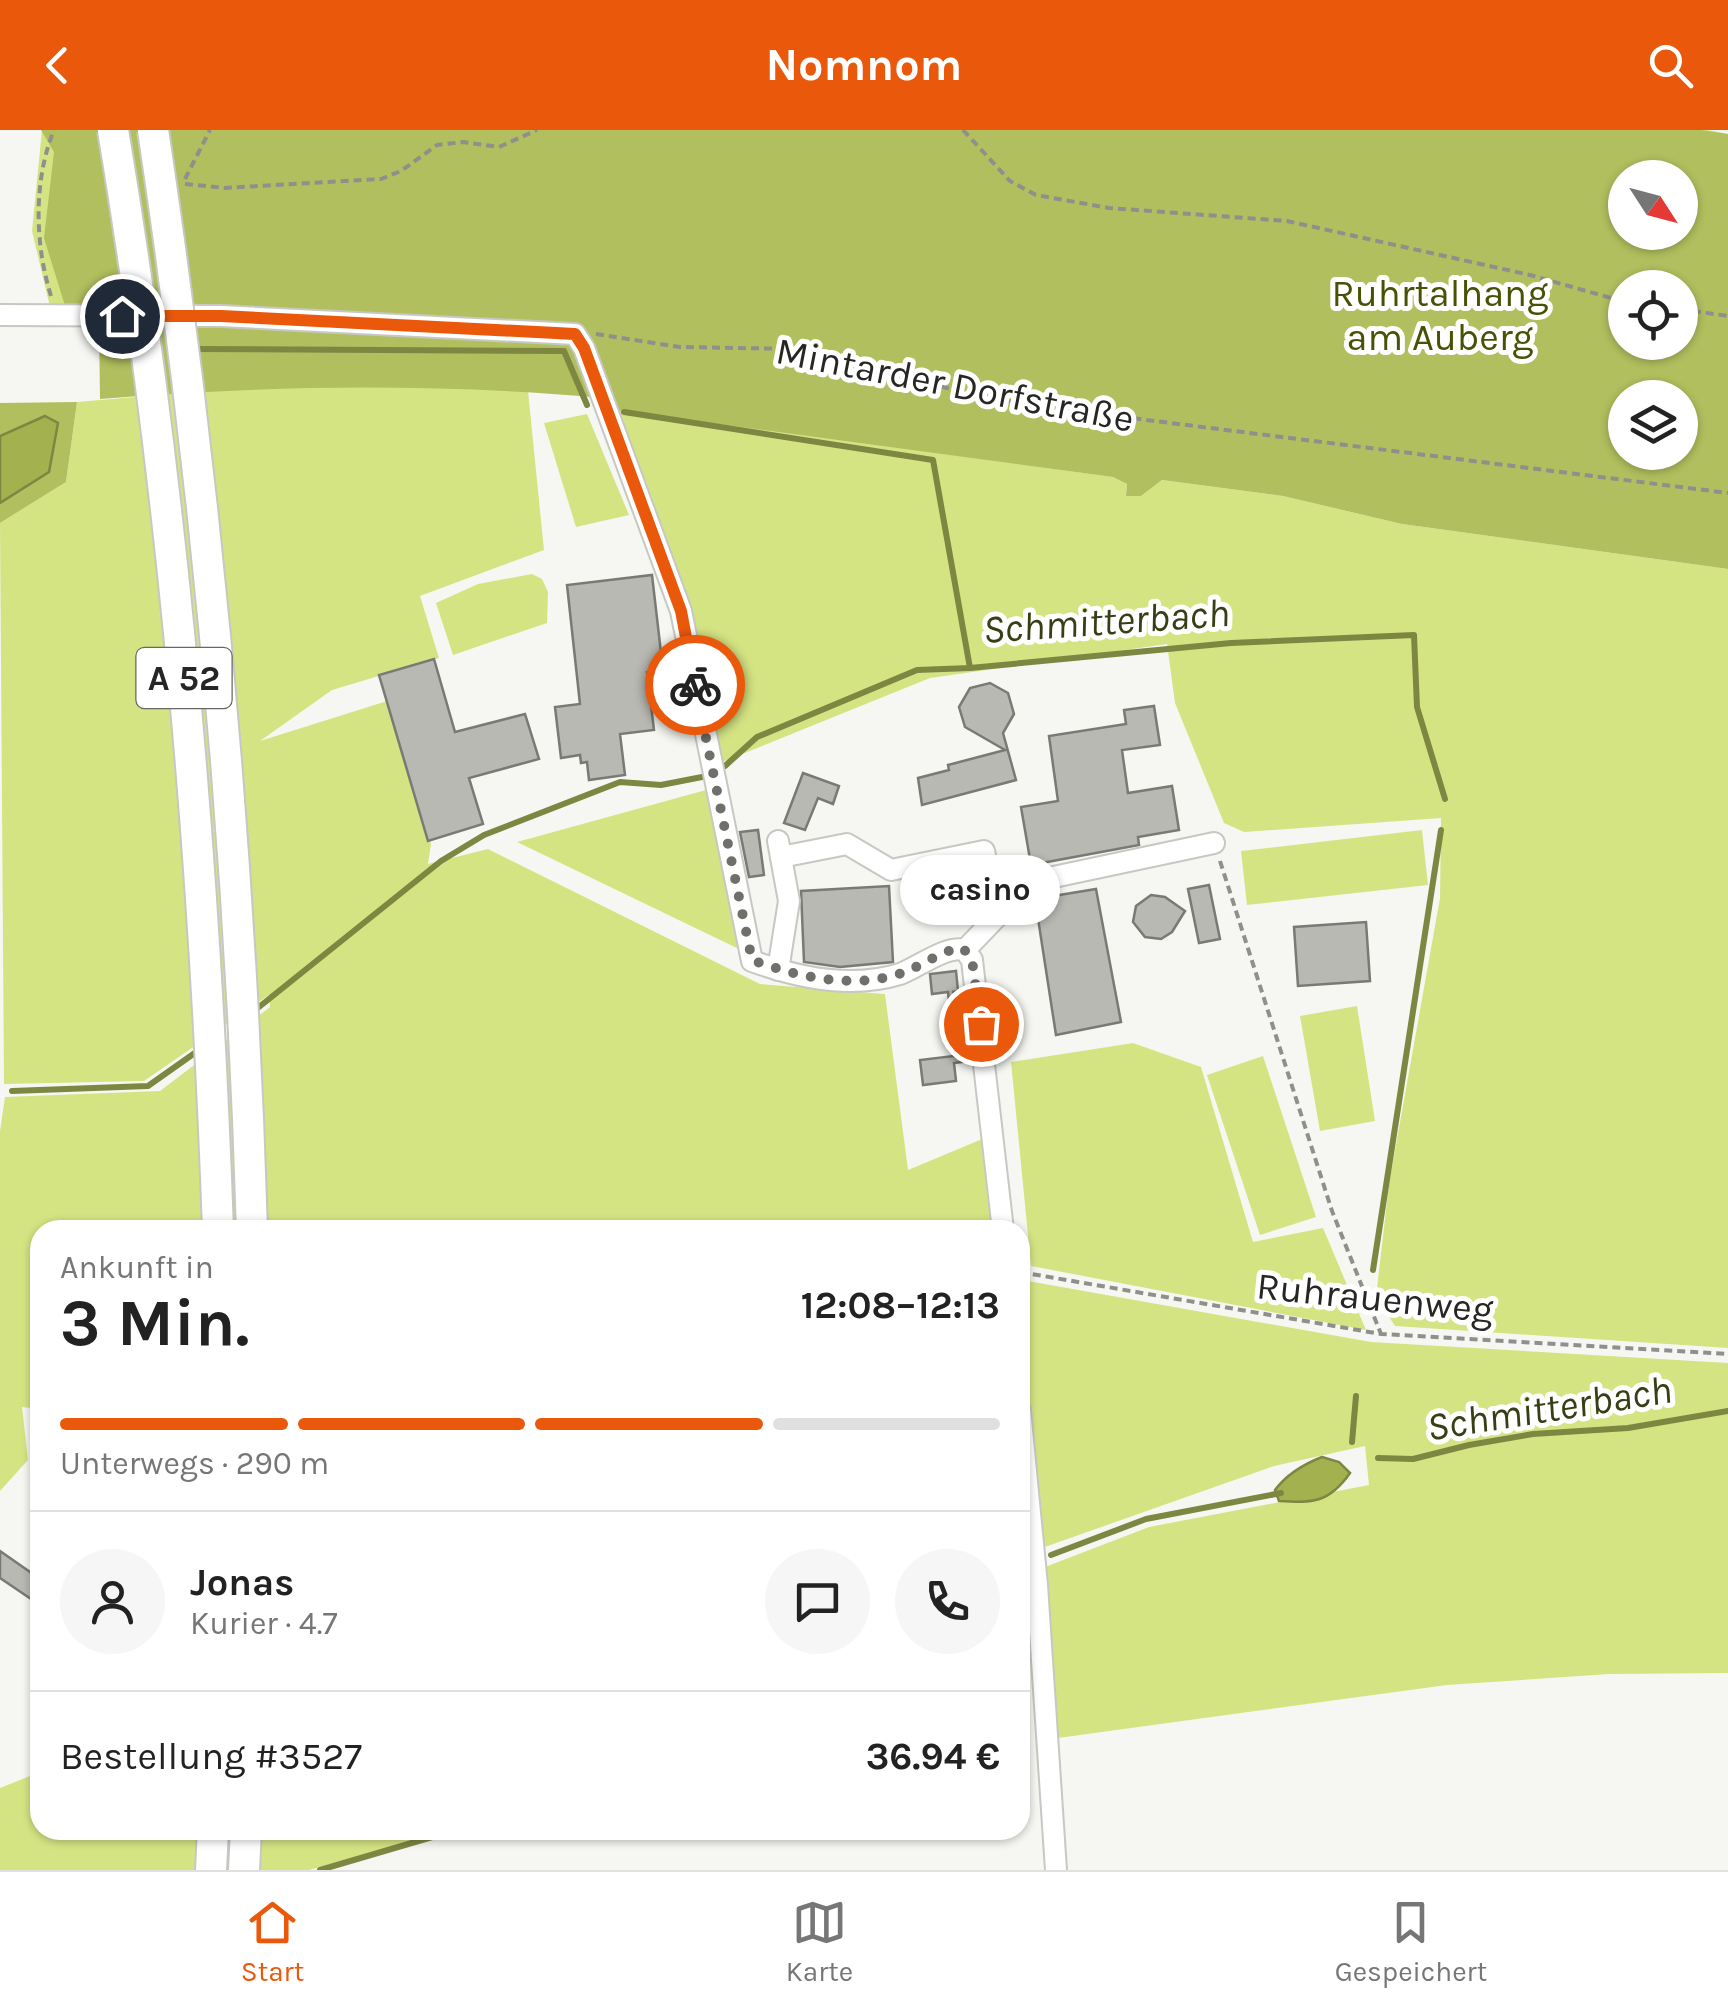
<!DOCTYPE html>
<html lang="de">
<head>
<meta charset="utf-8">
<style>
	body { margin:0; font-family:Karla,sans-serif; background:#f6f6f6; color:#222; height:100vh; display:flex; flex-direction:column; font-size:38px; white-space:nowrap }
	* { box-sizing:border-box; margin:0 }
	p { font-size:32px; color:#767676 }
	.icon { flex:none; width:55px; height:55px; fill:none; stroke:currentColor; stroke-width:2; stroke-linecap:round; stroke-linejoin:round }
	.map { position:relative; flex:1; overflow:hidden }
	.panel { position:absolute; left:30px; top:1090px; width:1000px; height:620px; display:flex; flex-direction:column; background:#fff; border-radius:30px; box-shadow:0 2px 8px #0004 }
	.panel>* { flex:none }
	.needle { width:65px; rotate:126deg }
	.tools { position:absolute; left:1608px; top:30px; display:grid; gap:20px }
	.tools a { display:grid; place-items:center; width:90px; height:90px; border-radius:50%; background:#fff; box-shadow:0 2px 8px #0004; font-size:50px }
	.pin { position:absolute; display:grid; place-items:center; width:85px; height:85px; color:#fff; margin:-42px; border:5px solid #fff; border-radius:50%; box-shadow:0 2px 10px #0007 }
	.courier { position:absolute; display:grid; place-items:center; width:100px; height:100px; margin:-50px; border:8px solid #ea580c; border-radius:50%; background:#fff; color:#222; box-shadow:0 2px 12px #0007 }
	.bubble { position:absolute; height:70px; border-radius:35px; background:#fff; box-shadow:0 2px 8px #0004; font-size:32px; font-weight:700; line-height:70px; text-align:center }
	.summary em { font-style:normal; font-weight:700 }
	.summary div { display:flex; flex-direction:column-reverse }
	.summary { display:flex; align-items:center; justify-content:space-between; height:170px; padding:0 30px }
	h1 { font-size:65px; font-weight:700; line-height:75px }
	.bar { display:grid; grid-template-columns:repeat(4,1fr); gap:15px 10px; align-content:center; height:120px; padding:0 30px }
	.bar i { height:12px; border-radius:8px; background:#e0e0e0 }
	.bar .selected { background:#ea580c }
	.bar p { grid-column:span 4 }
	.line { display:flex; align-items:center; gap:25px; padding:0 30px; border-top:2px solid #e0e0e0 }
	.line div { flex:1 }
	.round { display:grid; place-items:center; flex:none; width:105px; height:105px; border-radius:52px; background:#f6f6f6 }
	header { display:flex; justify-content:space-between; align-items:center; height:130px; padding:0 30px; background:#ea580c; color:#fff; font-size:45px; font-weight:700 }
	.tabs { display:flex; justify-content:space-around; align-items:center; height:140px; border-top:2px solid #e0e0e0; background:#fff; font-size:28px; color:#767676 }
	.tabs a { display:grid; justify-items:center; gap:5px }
	.tabs .selected { color:#ea580c }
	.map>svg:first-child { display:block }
	.green { fill:#d5e483; fill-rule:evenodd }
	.forest { fill:#b1bf5e; fill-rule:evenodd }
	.water { fill:#a3b14f; stroke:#7e8742; stroke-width:2.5 }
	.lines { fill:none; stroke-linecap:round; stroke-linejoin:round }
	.stream { stroke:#7e8742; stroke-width:6 }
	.building { fill:#b8b9b3; stroke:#797a75; stroke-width:2.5 }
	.minor-casing { stroke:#c6c8c2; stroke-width:24 }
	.highway-casing { stroke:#c6c8c2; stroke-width:34 }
	.path { stroke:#8f8f8c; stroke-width:4; stroke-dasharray:8 5; stroke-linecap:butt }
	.minor { stroke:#fff; stroke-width:20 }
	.highway { stroke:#fff; stroke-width:30 }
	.highway-bridge-casing { stroke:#c6c8c2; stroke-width:34; stroke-linecap:butt }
	.highway-bridge { stroke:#fff; stroke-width:30 }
	.done { stroke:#6f6f6c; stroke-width:10; stroke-dasharray:0 18 }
	.route { stroke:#ea580c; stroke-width:12 }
	.labels { text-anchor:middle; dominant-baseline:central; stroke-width:10; stroke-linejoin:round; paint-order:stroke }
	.shield { fill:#fff; stroke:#676766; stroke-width:2.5 }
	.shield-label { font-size:35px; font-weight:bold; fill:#262624 }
	.park-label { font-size:38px; fill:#495105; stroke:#fff }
	.street-label { font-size:38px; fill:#262624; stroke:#fff }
	.water-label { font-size:40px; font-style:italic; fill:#383e15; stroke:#fff }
</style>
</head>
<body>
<header><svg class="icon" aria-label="back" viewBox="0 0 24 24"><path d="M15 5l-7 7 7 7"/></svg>Nomnom<svg class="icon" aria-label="search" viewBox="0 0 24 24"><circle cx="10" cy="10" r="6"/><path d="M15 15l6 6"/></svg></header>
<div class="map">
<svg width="1728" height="1740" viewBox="0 0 1728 1740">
	<rect width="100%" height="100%" fill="#f6f7f2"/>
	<!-- green -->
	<g class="green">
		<path d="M 42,0 L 1708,0 L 1728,4 L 1728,402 L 1097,341 L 764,299 L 1113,347 L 1127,354 L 1126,365 L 1141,366 L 1162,350 L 1283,366 L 1402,394 L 1728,439 L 1728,1218 L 1395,1196 L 1376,1167 L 1389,1054 L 1440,768 L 1441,688 L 1244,702 L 1224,693 L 1175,573 L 1167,514 L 930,548 L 720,633 L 613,283 L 585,264 L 395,254 L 528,261 L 544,420 L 420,466 L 439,528 L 332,560 L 260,611 L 387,571 L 431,714 L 428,734 L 488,719 L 760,854 L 885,864 L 908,1040 L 987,1007 L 997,1100 L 40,1100 L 40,1279 L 22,1277 L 28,1330 L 0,1361 L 0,1001 L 5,967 L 160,961 L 270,877 L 269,865 L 144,951 L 4,954 L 0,393 L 66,352 L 77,272 L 192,262 L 99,181 L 51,181 L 32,101 ZM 1625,48 L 1680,48 L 1680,102 L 1625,102 ZM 1625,158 L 1680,158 L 1680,212 L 1625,212 ZM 1625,268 L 1680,268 L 1680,322 L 1625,322 Z"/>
		<polygon points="587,284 629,385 576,397 544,293"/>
		<polygon points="532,444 542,449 548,462 547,493 453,525 436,473 478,454"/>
		<polygon points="706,660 743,821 517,712"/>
		<polygon points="1422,700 1428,755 1247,775 1241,721"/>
		<polygon points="1357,876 1375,991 1320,1001 1300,886"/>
		<polygon points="1133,913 1201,937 1253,1112 1323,1098 1366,1200 1031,1136 1011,932"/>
		<polygon points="1263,926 1316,1087 1260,1105 1207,945"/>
		<polygon points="1028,1151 1371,1212 1728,1233 1728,1543 1609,1544 1447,1555 1058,1608 1045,1437 1149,1397 1369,1355 1365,1316 1274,1336 1042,1418 1020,1169 1020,1158"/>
		<polygon points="40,1642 40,1700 449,1700 309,1740 0,1740 0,1658"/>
	</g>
	<!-- forest -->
	<g class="forest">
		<path d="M 41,0 L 1701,0 L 1728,4 L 1728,439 L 1402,394 L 1283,366 L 1162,350 L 1141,366 L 1126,366 L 1127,354 L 1113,347 L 615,280 L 604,268 C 434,253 271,255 100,269 L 99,194 L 66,179 L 44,108 L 54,22 ZM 1625,48 L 1680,48 L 1680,102 L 1625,102 ZM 1625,158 L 1680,158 L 1680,212 L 1625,212 ZM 1625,268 L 1680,268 L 1680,322 L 1625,322 Z"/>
		<polygon points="77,272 66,352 0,393 0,273"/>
	</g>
	<!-- water -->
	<g class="water">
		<polygon points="45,286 58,293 49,342 0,373 0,306"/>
		<path d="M 1322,1327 L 1339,1332 L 1350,1343 C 1329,1373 1313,1373 1279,1371 L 1275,1360 C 1287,1344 1304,1334 1322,1327 Z"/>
	</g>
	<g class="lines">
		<!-- stream -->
		<g class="stream">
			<polyline points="190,219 564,221 587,275"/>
			<polyline points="115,226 138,224"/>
			<polyline points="624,282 933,330 970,538 1231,513 1414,505 1417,577 1445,669"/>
			<polyline points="725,636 757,607 917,540 970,538"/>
			<polyline points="254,881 441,731 484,705 620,652 661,655 702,647"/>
			<polyline points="12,961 148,956 199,920"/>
			<polyline points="1373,1140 1441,700"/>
			<polyline points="1352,1312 1356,1266"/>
			<polyline points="1378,1328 1413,1329 1469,1315 1533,1304 1628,1298 1728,1281"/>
			<polyline points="1051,1425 1146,1389 1281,1363"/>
			<polyline points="320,1740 456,1700"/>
		</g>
	</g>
	<!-- building -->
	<g class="building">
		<polygon points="652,445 663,540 647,542 654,600 620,604 625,645 589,650 587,632 581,633 580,625 561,628 555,577 580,574 567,455"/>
		<polygon points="434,529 455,602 525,584 539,629 469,648 483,694 428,711 379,545"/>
		<polygon points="990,553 1008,563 1014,584 1003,603 1016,650 922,675 918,648 949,640 948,635 1005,620 965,597 959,577 970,558"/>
		<polygon points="1154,576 1160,615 1122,620 1128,663 1172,656 1179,700 1138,707 1139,715 1031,735 1021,677 1058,671 1049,606 1126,594 1124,580"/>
		<polygon points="803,643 839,656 833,674 818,668 805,700 784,693"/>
		<polygon points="758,700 764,745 749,747 740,702"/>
		<polygon points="1209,755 1220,809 1199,813 1188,759"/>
		<polygon points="889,756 893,832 840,837 804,832 801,761"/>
		<polygon points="1096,759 1121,892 1056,905 1035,769"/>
		<polygon points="1151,765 1165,767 1185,781 1172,802 1161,809 1145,807 1133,792 1136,776"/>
		<polygon points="1366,792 1370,851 1298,856 1294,797"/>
		<polygon points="956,841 958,861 952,862 962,861 970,931 954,933 956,951 923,955 920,930 954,926 948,862 932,864 930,844"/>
		<polygon points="0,1421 40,1449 40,1462 34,1471 0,1448"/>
	</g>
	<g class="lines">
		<defs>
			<g id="minor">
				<path d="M 0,185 L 221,186 L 575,204 L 584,218 L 681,481 L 752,831 C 798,848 851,859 900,844 C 919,837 946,815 965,820"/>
				<polyline points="781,727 847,714 891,740 984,721 997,785"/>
				<polyline points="965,820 972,830 1003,1100"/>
				<polyline points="965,820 1030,752 1214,713"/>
				<polyline points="778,840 789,771 778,711"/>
				<polyline points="1020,1280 1037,1455 1056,1740"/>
			</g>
			<g id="highway">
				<polyline points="211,1740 213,1700"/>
				<polyline points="244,1740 246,1700"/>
			</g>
		</defs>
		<!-- minor casing -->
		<use href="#minor" class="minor-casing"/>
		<!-- highway casing -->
		<use href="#highway" class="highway-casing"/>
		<!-- path -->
		<g class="path">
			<polyline points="963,0 1010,51 1036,65 1109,78 1287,91 1530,145 1625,172"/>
			<polyline points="185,49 210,0"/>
			<polyline points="185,54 225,58 381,49 401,41 437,15 463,12 499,17 537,0"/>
			<path d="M 51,166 C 35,115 33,51 54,0"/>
			<polyline points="1680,179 1728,186"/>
			<polyline points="596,204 680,217 797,219 970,264 1043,277 1728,363"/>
			<polyline points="1220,731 1332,1081 1381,1204"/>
			<polyline points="1020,1142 1381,1204 1728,1224"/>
		</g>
		<!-- minor -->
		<use href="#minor" class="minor"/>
		<!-- highway -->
		<use href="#highway" class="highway"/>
		<defs>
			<g id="highway-bridge">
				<path d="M 113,0 C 174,364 205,731 218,1100"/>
				<path d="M 153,0 C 208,365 241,731 252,1100"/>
			</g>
		</defs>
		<!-- highway-bridge casing -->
		<use href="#highway-bridge" class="highway-bridge-casing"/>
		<!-- highway-bridge -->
		<use href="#highway-bridge" class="highway-bridge"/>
	</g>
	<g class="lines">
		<!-- done -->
		<path class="done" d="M 695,555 L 752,830 C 801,848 855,860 905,842 C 923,835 944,819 963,818 L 972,830 L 981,894"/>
		<!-- route -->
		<polyline class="route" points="122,186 221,186 575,204 584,218 681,481 695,555"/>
	</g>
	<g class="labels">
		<!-- shield labels -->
		<rect class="shield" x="136.5" y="518" width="95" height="60" rx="8"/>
		<g class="shield-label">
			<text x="184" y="548">A 52</text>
		</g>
		<!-- park labels -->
		<g class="park-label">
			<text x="1440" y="163">Ruhrtalhang<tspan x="1440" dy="44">am Auberg</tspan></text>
		</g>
		<!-- street labels -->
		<g class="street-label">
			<text transform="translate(955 255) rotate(11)">Mintarder Dorfstraße</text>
			<text transform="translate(1375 1168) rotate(6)">Ruhrauenweg</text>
		</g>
		<!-- water labels -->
		<g class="water-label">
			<text transform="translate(1106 491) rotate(-4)">Schmitterbach</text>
			<text transform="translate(1549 1278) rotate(-9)">Schmitterbach</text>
		</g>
	</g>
</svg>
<div class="tools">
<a><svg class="needle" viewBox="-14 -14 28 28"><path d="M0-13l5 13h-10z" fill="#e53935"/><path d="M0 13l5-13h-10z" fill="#767676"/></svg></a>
<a><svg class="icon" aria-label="locate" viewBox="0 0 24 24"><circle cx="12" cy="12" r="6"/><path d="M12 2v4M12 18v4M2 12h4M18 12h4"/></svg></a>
<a><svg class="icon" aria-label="layers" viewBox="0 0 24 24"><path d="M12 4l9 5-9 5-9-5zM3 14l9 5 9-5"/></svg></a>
</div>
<div class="pin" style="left:981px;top:894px;background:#ea580c"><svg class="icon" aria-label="bag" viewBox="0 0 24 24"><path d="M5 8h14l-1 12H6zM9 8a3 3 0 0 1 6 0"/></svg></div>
<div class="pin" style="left:122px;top:186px;background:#1f2937"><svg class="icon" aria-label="home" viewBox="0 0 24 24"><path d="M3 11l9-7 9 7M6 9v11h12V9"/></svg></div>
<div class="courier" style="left:695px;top:555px"><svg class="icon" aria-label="bike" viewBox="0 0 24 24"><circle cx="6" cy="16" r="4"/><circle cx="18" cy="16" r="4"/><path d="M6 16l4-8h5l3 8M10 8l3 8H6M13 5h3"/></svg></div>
<div class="bubble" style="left:900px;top:725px;width:160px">casino</div>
<section class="panel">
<div class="summary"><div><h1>3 Min.</h1><p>Ankunft in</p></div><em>12:08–12:13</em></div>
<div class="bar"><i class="selected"></i><i class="selected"></i><i class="selected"></i><i></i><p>Unterwegs · 290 m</p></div>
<div class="line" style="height:180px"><a class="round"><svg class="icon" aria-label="person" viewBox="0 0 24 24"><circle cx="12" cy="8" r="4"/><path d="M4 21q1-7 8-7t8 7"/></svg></a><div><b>Jonas</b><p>Kurier · 4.7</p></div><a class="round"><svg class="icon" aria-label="chat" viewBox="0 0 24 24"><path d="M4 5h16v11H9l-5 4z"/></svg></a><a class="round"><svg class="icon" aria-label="phone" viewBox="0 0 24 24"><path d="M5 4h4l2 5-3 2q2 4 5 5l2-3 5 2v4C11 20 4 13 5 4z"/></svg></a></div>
<div class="line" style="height:130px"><div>Bestellung #3527</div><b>36.94 €</b></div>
</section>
</div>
<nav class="tabs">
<a class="selected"><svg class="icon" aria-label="home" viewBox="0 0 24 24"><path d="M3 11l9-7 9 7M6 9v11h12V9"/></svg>Start</a>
<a><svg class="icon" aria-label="map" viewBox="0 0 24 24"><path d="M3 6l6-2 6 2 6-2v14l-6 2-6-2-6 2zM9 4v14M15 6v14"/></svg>Karte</a>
<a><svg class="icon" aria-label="saved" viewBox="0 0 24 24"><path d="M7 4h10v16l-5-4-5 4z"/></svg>Gespeichert</a>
</nav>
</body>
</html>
